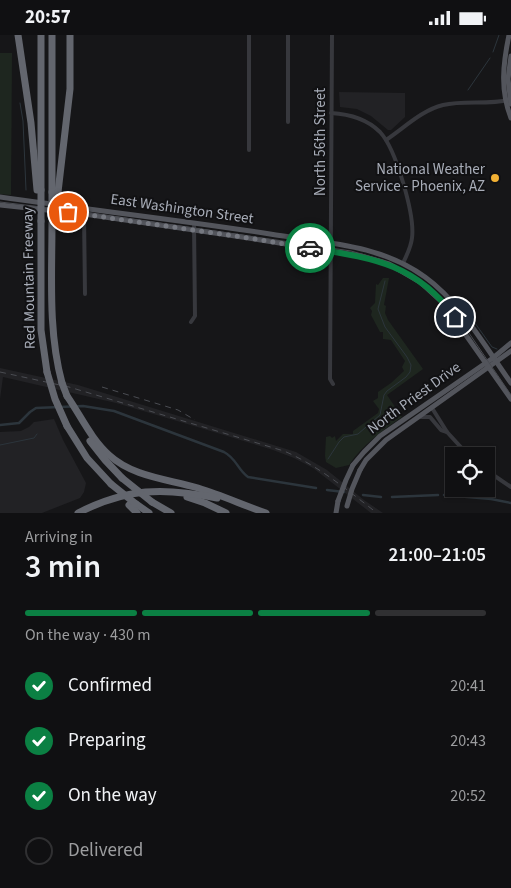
<!DOCTYPE html>
<html lang="en">
<head>
<meta charset="utf-8">
<style>
	body { margin:0; font-family:"Source Sans 3",sans-serif; background:#1e1e20; color:#f1f3f6; height:100vh; display:flex; flex-direction:column; font-size:19px; white-space:nowrap }
	* { box-sizing:border-box; margin:0 }
	p { font-size:16px; color:#9c9d9f }
	.icon { flex:none; width:28px; height:28px; fill:none; stroke:currentColor; stroke-width:2; stroke-linecap:round; stroke-linejoin:round }
	.map { position:relative; height:478px; overflow:hidden }
	.sheet { display:flex; flex-direction:column; background:#101012; flex:1 }
	.sheet>* { flex:none }
	.fabs { position:absolute; left:445px; top:412px; display:grid; gap:10px }
	.fabs a { display:grid; place-items:center; width:50px; height:50px; border-radius:0px; background:#101012; box-shadow:0 1px 4px #0004,0 0 0 1px #303032; font-size:25px }
	.pin { position:absolute; display:grid; place-items:center; width:42px; height:42px; color:#fff; margin:-21px; border:2px solid #fff; border-radius:50%; box-shadow:0 1px 5px #0007 }
	.courier { position:absolute; display:grid; place-items:center; width:50px; height:50px; margin:-25px; border:4px solid #0b8043; border-radius:50%; background:#fff; color:#222; box-shadow:0 1px 6px #0007 }
	.summary em { font-style:normal; font-weight:600 }
	.summary div { display:flex; flex-direction:column-reverse }
	.summary { display:flex; align-items:center; justify-content:space-between; height:85px; padding:0 25px }
	h1 { font-size:32px; font-weight:600; line-height:38px }
	.bar { display:grid; grid-template-columns:repeat(4,1fr); gap:8px 5px; align-content:center; height:60px; padding:0 25px }
	.bar i { height:6px; border-radius:4px; background:#303032 }
	.bar .on { background:#0b8043 }
	.bar p { grid-column:span 4 }
	ol { padding:0 25px; list-style:none }
	li { display:flex; align-items:center; gap:15px; height:55px }
	li p { margin-inline-start:auto }
	li .icon { padding:5px; border-radius:50%; background:#0b8043; color:#fff; stroke-width:4 }
	li:last-child { color:#9c9d9f }
	li i { width:28px; height:28px; border:2px solid #303032; border-radius:50% }
	.status { display:flex; justify-content:space-between; align-items:center; height:35px; padding:0 25px; background:#101012; direction:ltr }
	.status svg { height:14px; fill:currentColor }
	.map>svg:first-child { display:block }
	.built { fill:#222225 }
	.green { fill:#1e261f }
	.lines { fill:none; stroke-linecap:round; stroke-linejoin:round }
	.stream { stroke:#2c353c; stroke-width:1 }
	.canal { stroke:#2c353c; stroke-width:2.5 }
	.minor { stroke:#37383d; stroke-width:4 }
	.major { stroke:#53555c; stroke-width:5 }
	.highway { stroke:#63666e; stroke-width:7 }
	.tram { stroke:#4a4c52; stroke-width:1 }
	.rail { stroke:#4a4c52; stroke-width:1; stroke-dasharray:6 5; stroke-linecap:butt }
	.major-bridge { stroke:#53555c; stroke-width:5 }
	.highway-bridge { stroke:#63666e; stroke-width:7 }
	.done { stroke:#757880; stroke-width:5; stroke-dasharray:0 9 }
	.route { stroke:#0b8043; stroke-width:6 }
	.poi-dot { fill:#f2b134; stroke:#111113; stroke-width:2 }
	.labels { text-anchor:middle; dominant-baseline:central; stroke-width:4; stroke-linejoin:round; paint-order:stroke }
	.street-label { font-size:15px; fill:#a8adb8; stroke:#111113 }
	.poi-label { font-size:15px; fill:#a8adb8; stroke:#111113; text-anchor:end }
</style>
</head>
<body>
<div class="status"><b>20:57</b><svg viewBox="0 0 49 12"><path d="M0 12V9h3v3zM5 12V6h3v6zM10 12V3h3v9zM15 12V0h3v12zM26 1h20v11H26zM47 4h2v5h-2z"/></svg></div>
<div class="map">
<svg width="511" height="478" viewBox="0 0 511 478">
	<rect width="100%" height="100%" fill="#161618"/>
	<!-- built -->
	<g class="built">
		<polygon points="339,57 405,58 405,82 391,95 388,95 371,81 357,74 340,72"/>
		<polygon points="0,333 78,350 296,417 327,435 364,465 383,478 371,478 313,433 294,423 273,415 204,394 116,368 3,342 0,364"/>
		<polygon points="54,384 63,405 86,448 84,457 80,463 42,478 0,478 0,397 21,396 29,392 34,387"/>
	</g>
	<!-- green -->
	<g class="green">
		<polygon points="0,18 12,18 11,160 0,159"/>
		<path d="M 383,243 L 389,243 L 384,270 L 386,271 L 385,278 L 388,285 L 423,334 L 387,360 L 402,382 C 382,396 362,410 349,430 L 336,433 L 326,427 L 325,421 L 326,402 L 330,401 L 332,403 L 335,401 L 336,406 L 343,399 L 353,399 L 353,396 L 378,378 L 379,374 L 373,366 L 378,363 L 378,357 L 391,348 L 404,336 L 402,332 L 405,326 L 391,305 L 383,304 L 383,297 L 380,297 L 371,280 L 372,276 L 370,273 L 375,268 L 376,249 L 378,250 Z"/>
	</g>
	<g class="lines">
		<!-- stream -->
		<g class="stream">
			<polyline points="493,17 499,0"/>
			<polyline points="468,55 490,23"/>
			<polyline points="20,68 23,86 26,155"/>
			<polyline points="460,269 465,275"/>
			<polyline points="470,281 492,312 497,314"/>
			<polyline points="0,410 34,403 37,399"/>
			<polyline points="328,424 339,407 344,402 358,399 380,380 384,360 387,356 406,342 410,337 411,330 407,322 385,292 378,274 385,246"/>
		</g>
		<!-- canal -->
		<g class="canal">
			<path d="M 0,390 L 19,388 L 30,377 L 36,373 L 83,371 L 114,376 L 224,417 C 237,424 237,434 248,442 L 316,453"/>
			<polyline points="327,455 344,457"/>
			<polyline points="363,460 381,462"/>
			<polyline points="444,460 491,464 511,468"/>
			<polyline points="392,462 438,460"/>
		</g>
		<!-- minor -->
		<g class="minor">
			<polyline points="332,0 330,344 333,349"/>
			<path d="M 331,78 C 349,79 367,84 380,97 C 396,114 415,180 412,203 C 411,212 407,220 403,228"/>
			<polyline points="288,87 288,0"/>
			<path d="M 386,105 C 404,93 422,75 443,70 C 464,65 487,70 509,65"/>
			<polyline points="249,115 249,0"/>
			<polyline points="84,179 85,259"/>
			<polyline points="191,287 195,281 194,188"/>
			<polyline points="432,373 447,397 469,421"/>
			<polyline points="421,382 430,382 441,395 447,397"/>
			<polyline points="486,435 511,452"/>
		</g>
		<!-- major -->
		<g class="major">
			<path d="M 509,0 C 503,29 500,55 511,83"/>
			<polyline points="511,21 508,44 511,69"/>
			<path d="M 0,162 C 90,175 181,185 270,199 C 324,208 380,209 425,242 C 460,267 486,313 511,348"/>
			<polyline points="0,170 84,179 242,202 361,221 389,229 420,247 444,269 511,364"/>
			<polyline points="353,430 364,417 380,401 493,323 511,308"/>
			<polyline points="360,435 366,425 386,405 511,316"/>
			<polyline points="336,478 338,466"/>
		</g>
		<!-- highway -->
		<g class="highway">
			<polyline points="18,0 31,88 37,155"/>
			<polyline points="41,0 41,155"/>
			<polyline points="52,0 52,157"/>
			<polyline points="58,157 70,54 70,0"/>
			<polyline points="41,186 41,295 47,337"/>
			<path d="M 52,188 C 52,242 48,296 62,348"/>
			<path d="M 67,361 C 81,381 91,404 109,420 C 133,442 168,444 198,453 C 221,460 243,470 266,478"/>
			<polyline points="67,391 87,423 111,449"/>
			<polyline points="90,406 105,425 122,443"/>
			<polyline points="187,462 205,468 226,478"/>
			<polyline points="152,467 171,478"/>
			<polyline points="136,469 149,478"/>
			<polyline points="129,470 137,478"/>
			<path d="M 78,478 C 127,453 163,452 217,463"/>
		</g>
		<!-- tram -->
		<polyline class="tram" points="0,167 83,177 276,205 351,216 383,225 411,239 442,263 454,276 511,360"/>
		<!-- rail -->
		<g class="rail">
			<path d="M 0,337 L 69,352 L 284,416 C 319,431 347,455 377,478"/>
			<polyline points="102,352 178,375 195,385"/>
		</g>
		<!-- major-bridge -->
		<g class="major-bridge">
			<polyline points="338,466 346,445 353,430"/>
			<polyline points="347,471 352,454 360,435"/>
		</g>
		<!-- highway-bridge -->
		<g class="highway-bridge">
			<polyline points="52,157 52,180"/>
			<polyline points="41,186 41,155"/>
			<polyline points="56,188 58,157"/>
			<polyline points="47,337 55,364 67,391"/>
			<polyline points="62,348 67,361"/>
			<polyline points="122,443 152,467"/>
			<polyline points="111,449 136,469"/>
		</g>
	</g>
	<g class="lines">
		<!-- done -->
		<polyline class="done" points="68,177 242,202 310,213"/>
		<!-- route -->
		<path class="route" d="M 310,213 C 372,223 415,228 455,282"/>
	</g>
	<!-- markers -->
	<circle class="poi-dot" cx="495" cy="143" r="5"/>
	<g class="labels">
		<!-- street labels -->
		<g class="street-label">
			<text transform="translate(320 107) rotate(-90)">North 56th Street</text>
			<text transform="translate(182 174) rotate(8)">East Washington Street</text>
			<text transform="translate(29 243) rotate(-91)">Red Mountain Freeway</text>
			<text transform="translate(414 363) rotate(-36)">North Priest Drive</text>
		</g>
		<!-- poi labels -->
		<g class="poi-label">
			<text x="485" y="134">National Weather<tspan x="485" dy="17">Service - Phoenix, AZ</tspan></text>
		</g>
	</g>
</svg>
<div class="fabs">
<a><svg class="icon" aria-label="locate" viewBox="0 0 24 24"><circle cx="12" cy="12" r="6"/><path d="M12 2v4M12 18v4M2 12h4M18 12h4"/></svg></a>
</div>
<div class="pin" style="left:68px;top:177px;background:#ea580c"><svg class="icon" aria-label="bag" viewBox="0 0 24 24"><path d="M5 8h14l-1 12H6zM9 8a3 3 0 0 1 6 0"/></svg></div>
<div class="pin" style="left:455px;top:282px;background:#1f2937"><svg class="icon" aria-label="home" viewBox="0 0 24 24"><path d="M3 11l9-7 9 7M6 9v11h12V9"/></svg></div>
<div class="courier" style="left:310px;top:213px"><svg class="icon" aria-label="car" viewBox="0 0 24 24"><path d="M5 17H2v-5l4-1 3-4h7l3 4 3 1v5h-3M9 17h6M6 11h13"/><circle cx="7" cy="17" r="2"/><circle cx="17" cy="17" r="2"/></svg></div>
</div>
<section class="sheet">
<div class="summary"><div><h1>3 min</h1><p>Arriving in</p></div><em>21:00–21:05</em></div>
<div class="bar"><i class="on"></i><i class="on"></i><i class="on"></i><i></i><p>On the way · 430 m</p></div>
<ol>
<li><svg class="icon" aria-label="check" viewBox="0 0 24 24"><path d="M5 12l5 5 9-10"/></svg>Confirmed<p>20:41</p></li>
<li><svg class="icon" aria-label="check" viewBox="0 0 24 24"><path d="M5 12l5 5 9-10"/></svg>Preparing<p>20:43</p></li>
<li><svg class="icon" aria-label="check" viewBox="0 0 24 24"><path d="M5 12l5 5 9-10"/></svg>On the way<p>20:52</p></li>
<li><i></i>Delivered</li>
</ol>
</section>
</body>
</html>
